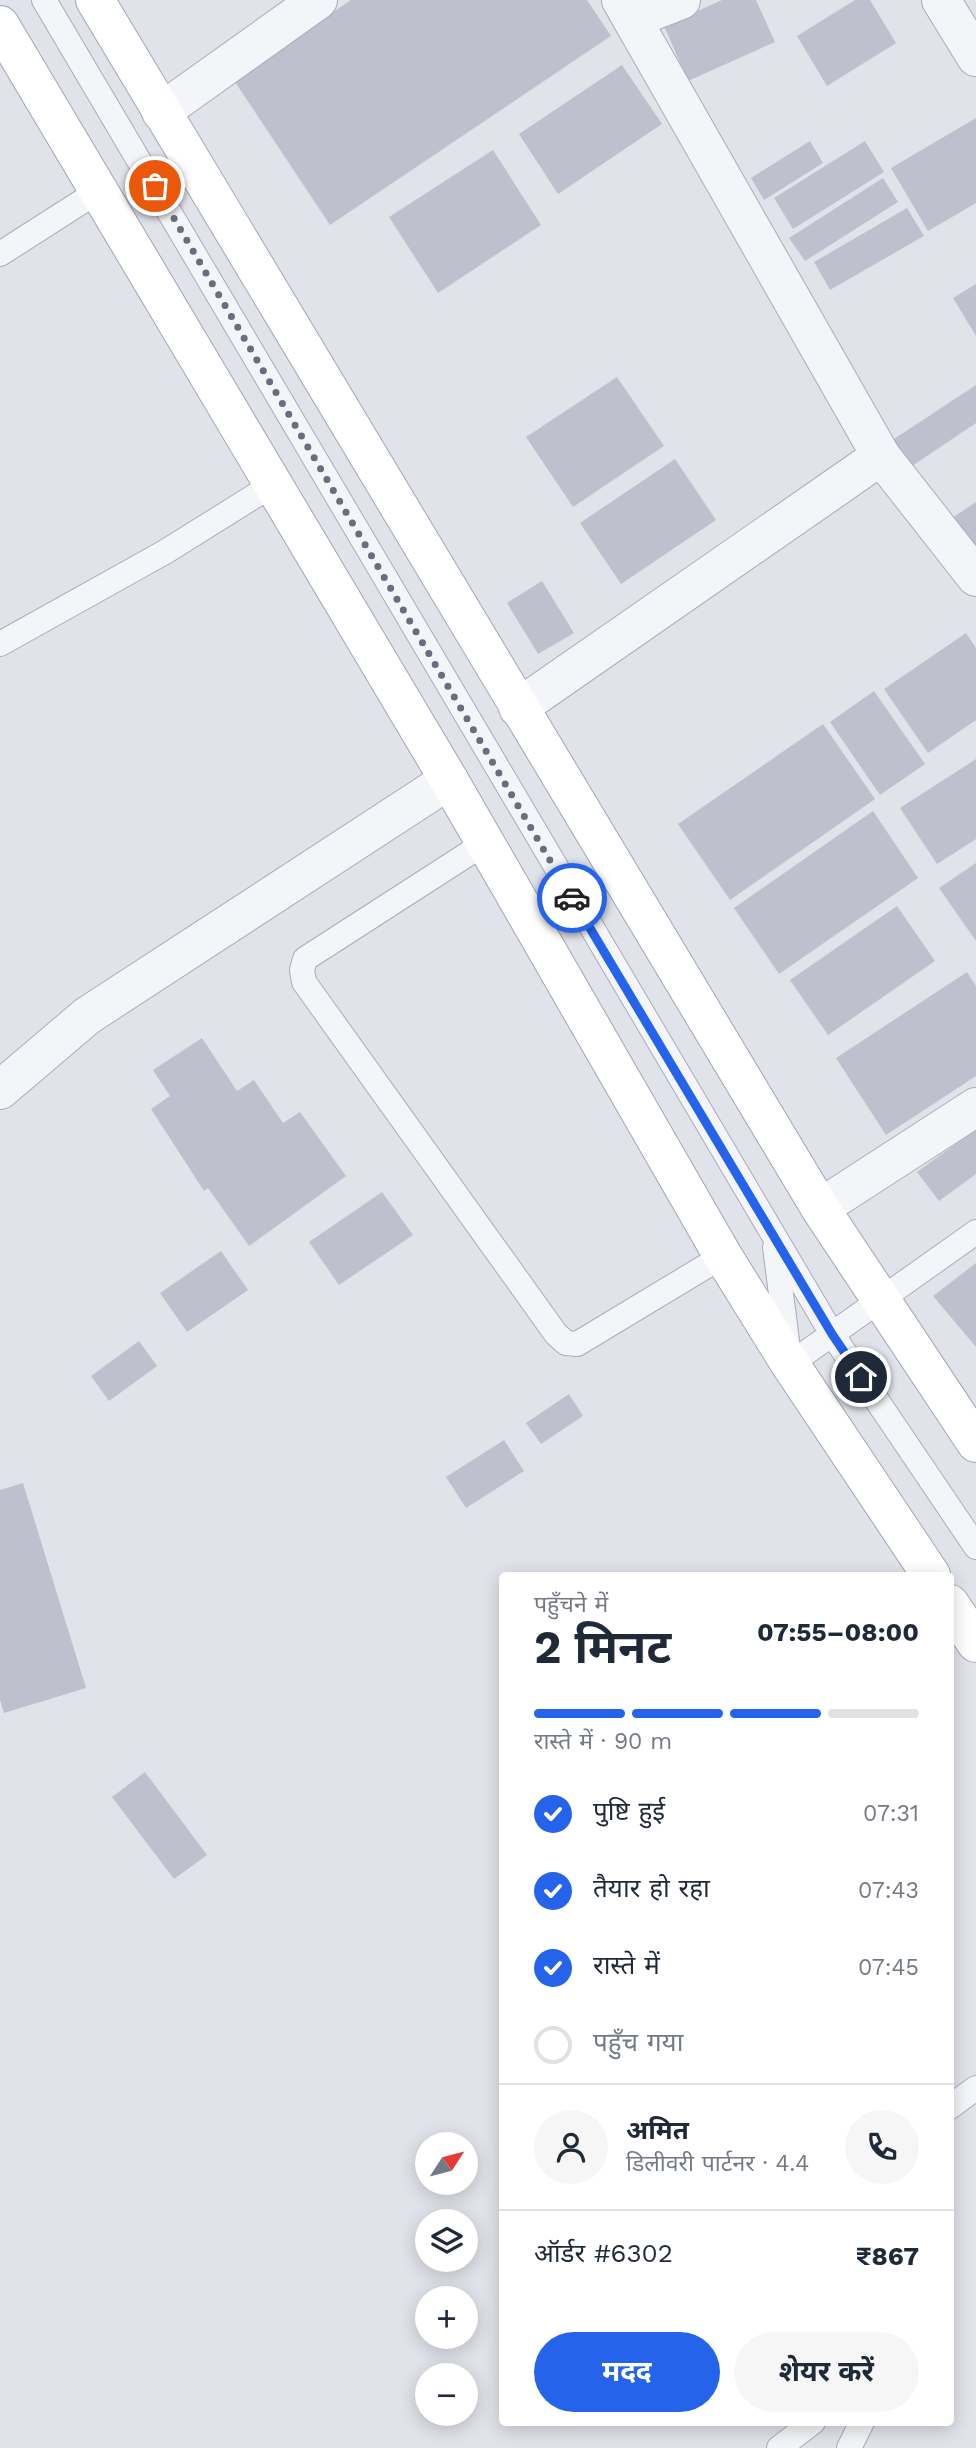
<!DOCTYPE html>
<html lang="hi">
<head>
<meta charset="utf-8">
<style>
	body { margin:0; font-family:"Work Sans","Noto Sans Devanagari",sans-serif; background:#f6f6f7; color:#1f2937; height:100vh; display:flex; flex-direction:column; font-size:26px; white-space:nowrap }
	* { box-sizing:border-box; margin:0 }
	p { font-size:23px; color:#747a83 }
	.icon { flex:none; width:38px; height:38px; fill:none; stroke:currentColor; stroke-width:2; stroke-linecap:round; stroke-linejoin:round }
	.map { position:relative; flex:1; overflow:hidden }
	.details { position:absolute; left:499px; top:1572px; width:455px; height:854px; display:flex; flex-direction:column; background:#fff; border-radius:7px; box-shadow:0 4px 18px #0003 }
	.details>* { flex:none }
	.needle { width:46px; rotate:54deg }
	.controls { position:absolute; left:415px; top:2132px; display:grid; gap:14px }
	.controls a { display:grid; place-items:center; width:63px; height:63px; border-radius:50%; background:#fff; box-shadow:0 4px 18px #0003; font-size:35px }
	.pin { position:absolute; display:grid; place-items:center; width:60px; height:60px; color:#fff; margin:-30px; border:4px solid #fff; border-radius:50%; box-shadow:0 2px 7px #0007 }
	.courier { position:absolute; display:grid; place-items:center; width:70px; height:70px; margin:-35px; border:5px solid #2563eb; border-radius:50%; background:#fff; color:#222; box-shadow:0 2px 9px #0007 }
	.headline em { font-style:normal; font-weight:700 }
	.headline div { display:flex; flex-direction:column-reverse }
	.headline { display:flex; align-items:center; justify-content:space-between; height:119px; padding:0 35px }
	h1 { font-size:46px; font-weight:700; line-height:52px }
	.bar { display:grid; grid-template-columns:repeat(4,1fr); gap:10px 7px; align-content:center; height:84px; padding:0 35px }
	.bar i { height:9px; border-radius:5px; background:#e0e1e3 }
	.bar .on { background:#2563eb }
	.bar p { grid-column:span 4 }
	.line { display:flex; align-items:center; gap:18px; padding:0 35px; border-top:2px solid #e0e1e3 }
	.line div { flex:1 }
	.round { display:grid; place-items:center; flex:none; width:74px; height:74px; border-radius:37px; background:#f6f6f7 }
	ol { padding:0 35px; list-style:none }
	li { display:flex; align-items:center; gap:21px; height:77px }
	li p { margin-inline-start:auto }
	li .icon { padding:7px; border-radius:50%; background:#2563eb; color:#fff; stroke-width:4 }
	li:last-child { color:#747a83 }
	li i { width:38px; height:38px; border:4px solid #e0e1e3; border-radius:50% }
	.primary-button { display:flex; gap:14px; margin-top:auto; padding:14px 35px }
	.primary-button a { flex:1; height:80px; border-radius:42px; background:#2563eb; color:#fff; font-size:28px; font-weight:700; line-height:80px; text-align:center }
	.primary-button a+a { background:#f6f6f7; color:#1f2937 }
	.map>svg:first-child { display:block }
	.building { fill:#bec1cd }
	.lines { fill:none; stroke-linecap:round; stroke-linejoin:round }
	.lane-casing { stroke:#aaacb8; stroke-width:26 }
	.street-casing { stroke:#aaacb8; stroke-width:40 }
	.primary-casing { stroke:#a0a4b6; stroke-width:40 }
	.lane { stroke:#f4f5f8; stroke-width:24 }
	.street { stroke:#f4f5f8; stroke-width:38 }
	.primary { stroke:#fff; stroke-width:38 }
	.done { stroke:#696d7d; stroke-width:7; stroke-dasharray:0 12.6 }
	.route { stroke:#2563eb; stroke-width:9 }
</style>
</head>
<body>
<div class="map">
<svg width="976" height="2448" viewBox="0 0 976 2448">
	<rect width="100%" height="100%" fill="#e1e3ea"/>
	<!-- building -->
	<g class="building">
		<polygon points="351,0 587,0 611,36 330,225 233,79"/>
		<polygon points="722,0 756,0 775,42 688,81 664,26"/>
		<polygon points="855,0 870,0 896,43 827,86 797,36"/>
		<polygon points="622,65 662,124 558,194 519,134"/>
		<polygon points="976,118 976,203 928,231 891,168"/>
		<polygon points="810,141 823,163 764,200 751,178"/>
		<polygon points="865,141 884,172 793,229 774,198"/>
		<polygon points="493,150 541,225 438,293 389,217"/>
		<polygon points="883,178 898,202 805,261 789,238"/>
		<polygon points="907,208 924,236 830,290 814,262"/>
		<polygon points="976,284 976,336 953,298"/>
		<polygon points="617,377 664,446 573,507 526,437"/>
		<polygon points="976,385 976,423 909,468 891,441"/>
		<polygon points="675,459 716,520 621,584 580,523"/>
		<polygon points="976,502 976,554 952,518"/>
		<polygon points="542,581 574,633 538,654 507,603"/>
		<polygon points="966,633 976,648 976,720 928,753 884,689"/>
		<polygon points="874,691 925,764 880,795 830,722"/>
		<polygon points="823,724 875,799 730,900 678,824"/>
		<polygon points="976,759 976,839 937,864 900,808"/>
		<polygon points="873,811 918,878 779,974 734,908"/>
		<polygon points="976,863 976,941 939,888"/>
		<polygon points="897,906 935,961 828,1035 790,980"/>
		<polygon points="967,972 976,986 976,1076 886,1135 836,1058"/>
		<polygon points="202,1038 237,1091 254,1080 283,1123 300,1112 346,1176 249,1246 208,1188 204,1191 151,1109 170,1096 153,1070"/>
		<polygon points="976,1129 976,1174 939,1201 917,1172"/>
		<polygon points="382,1192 413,1235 339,1285 309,1242"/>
		<polygon points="221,1251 248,1290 187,1332 160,1293"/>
		<polygon points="976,1263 976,1347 933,1296"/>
		<polygon points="139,1341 157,1366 109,1401 91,1376"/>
		<polygon points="569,1394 583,1416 541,1444 526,1423"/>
		<polygon points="504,1440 524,1471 466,1508 446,1477"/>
		<polygon points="23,1483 86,1688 4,1713 0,1700 0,1490"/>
		<polygon points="145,1772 207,1855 174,1879 112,1797"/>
	</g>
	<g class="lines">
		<defs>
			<g id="lane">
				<polyline points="44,0 832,1334 976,1547"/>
				<polyline points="0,254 100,190"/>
				<polyline points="0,644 165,552 274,484"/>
				<polyline points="485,843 305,959 302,970 304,982 556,1334 566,1343 577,1344 723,1256"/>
				<polyline points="775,1247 790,1364 976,1232"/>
				<polyline points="950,2107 976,2088"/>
				<polyline points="779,2448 813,2422"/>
				<polyline points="849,2448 862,2422"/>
			</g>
			<g id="street">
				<polyline points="621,0 881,456 976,577"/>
				<polyline points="941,0 976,57"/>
				<polyline points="632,19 681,0"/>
				<polyline points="161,112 318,0"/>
				<polyline points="518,708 881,456"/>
				<polyline points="0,1090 87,1016 449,780"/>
				<polyline points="820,1208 976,1107"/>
			</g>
			<g id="primary">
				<polyline points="95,0 820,1208 976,1443"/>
				<polyline points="0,25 449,780 723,1256 790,1364 931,1575"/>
				<polyline points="950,1604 976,1643"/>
			</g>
		</defs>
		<!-- lane casing -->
		<use href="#lane" class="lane-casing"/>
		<!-- street casing -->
		<use href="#street" class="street-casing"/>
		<!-- primary casing -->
		<use href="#primary" class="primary-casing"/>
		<!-- lane -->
		<use href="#lane" class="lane"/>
		<!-- street -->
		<use href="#street" class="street"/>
		<!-- primary -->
		<use href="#primary" class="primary"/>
	</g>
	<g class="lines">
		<!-- done -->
		<polyline class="done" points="155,186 572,898"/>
		<!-- route -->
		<polyline class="route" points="572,898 832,1334 861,1377"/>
	</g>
</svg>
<div class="controls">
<a><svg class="needle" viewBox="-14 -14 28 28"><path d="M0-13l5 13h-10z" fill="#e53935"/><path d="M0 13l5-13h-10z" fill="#747a83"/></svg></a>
<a><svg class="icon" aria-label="layers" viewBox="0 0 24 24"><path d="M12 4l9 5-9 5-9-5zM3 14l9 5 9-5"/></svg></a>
<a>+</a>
<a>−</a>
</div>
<div class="pin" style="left:155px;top:186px;background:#ea580c"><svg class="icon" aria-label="bag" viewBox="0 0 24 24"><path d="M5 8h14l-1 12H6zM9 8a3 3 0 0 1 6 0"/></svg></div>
<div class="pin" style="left:861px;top:1377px;background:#1f2937"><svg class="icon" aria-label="home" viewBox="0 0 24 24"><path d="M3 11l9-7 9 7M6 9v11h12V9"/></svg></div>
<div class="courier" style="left:572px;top:898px"><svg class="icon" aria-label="car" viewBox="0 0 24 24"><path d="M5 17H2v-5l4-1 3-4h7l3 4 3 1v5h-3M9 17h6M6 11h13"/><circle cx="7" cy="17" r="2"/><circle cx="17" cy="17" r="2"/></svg></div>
<section class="details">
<div class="headline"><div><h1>2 मिनट</h1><p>पहुँचने में</p></div><em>07:55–08:00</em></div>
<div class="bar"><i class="on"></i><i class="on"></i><i class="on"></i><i></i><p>रास्ते में · 90 m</p></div>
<ol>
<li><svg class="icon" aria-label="check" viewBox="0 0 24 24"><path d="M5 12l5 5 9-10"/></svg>पुष्टि हुई<p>07:31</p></li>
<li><svg class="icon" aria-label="check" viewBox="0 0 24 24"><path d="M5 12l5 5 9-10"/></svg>तैयार हो रहा<p>07:43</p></li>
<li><svg class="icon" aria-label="check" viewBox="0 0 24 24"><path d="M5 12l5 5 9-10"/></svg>रास्ते में<p>07:45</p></li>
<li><i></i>पहुँच गया</li>
</ol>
<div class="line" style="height:126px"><a class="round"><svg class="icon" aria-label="person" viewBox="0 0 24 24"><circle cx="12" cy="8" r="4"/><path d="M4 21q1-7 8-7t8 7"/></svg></a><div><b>अमित</b><p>डिलीवरी पार्टनर · 4.4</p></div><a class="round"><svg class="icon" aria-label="phone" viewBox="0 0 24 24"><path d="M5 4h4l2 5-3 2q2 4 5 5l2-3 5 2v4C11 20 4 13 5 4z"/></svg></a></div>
<div class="line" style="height:91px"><div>ऑर्डर #6302</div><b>₹867</b></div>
<div class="primary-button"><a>मदद</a><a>शेयर करें</a></div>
</section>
</div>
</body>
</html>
